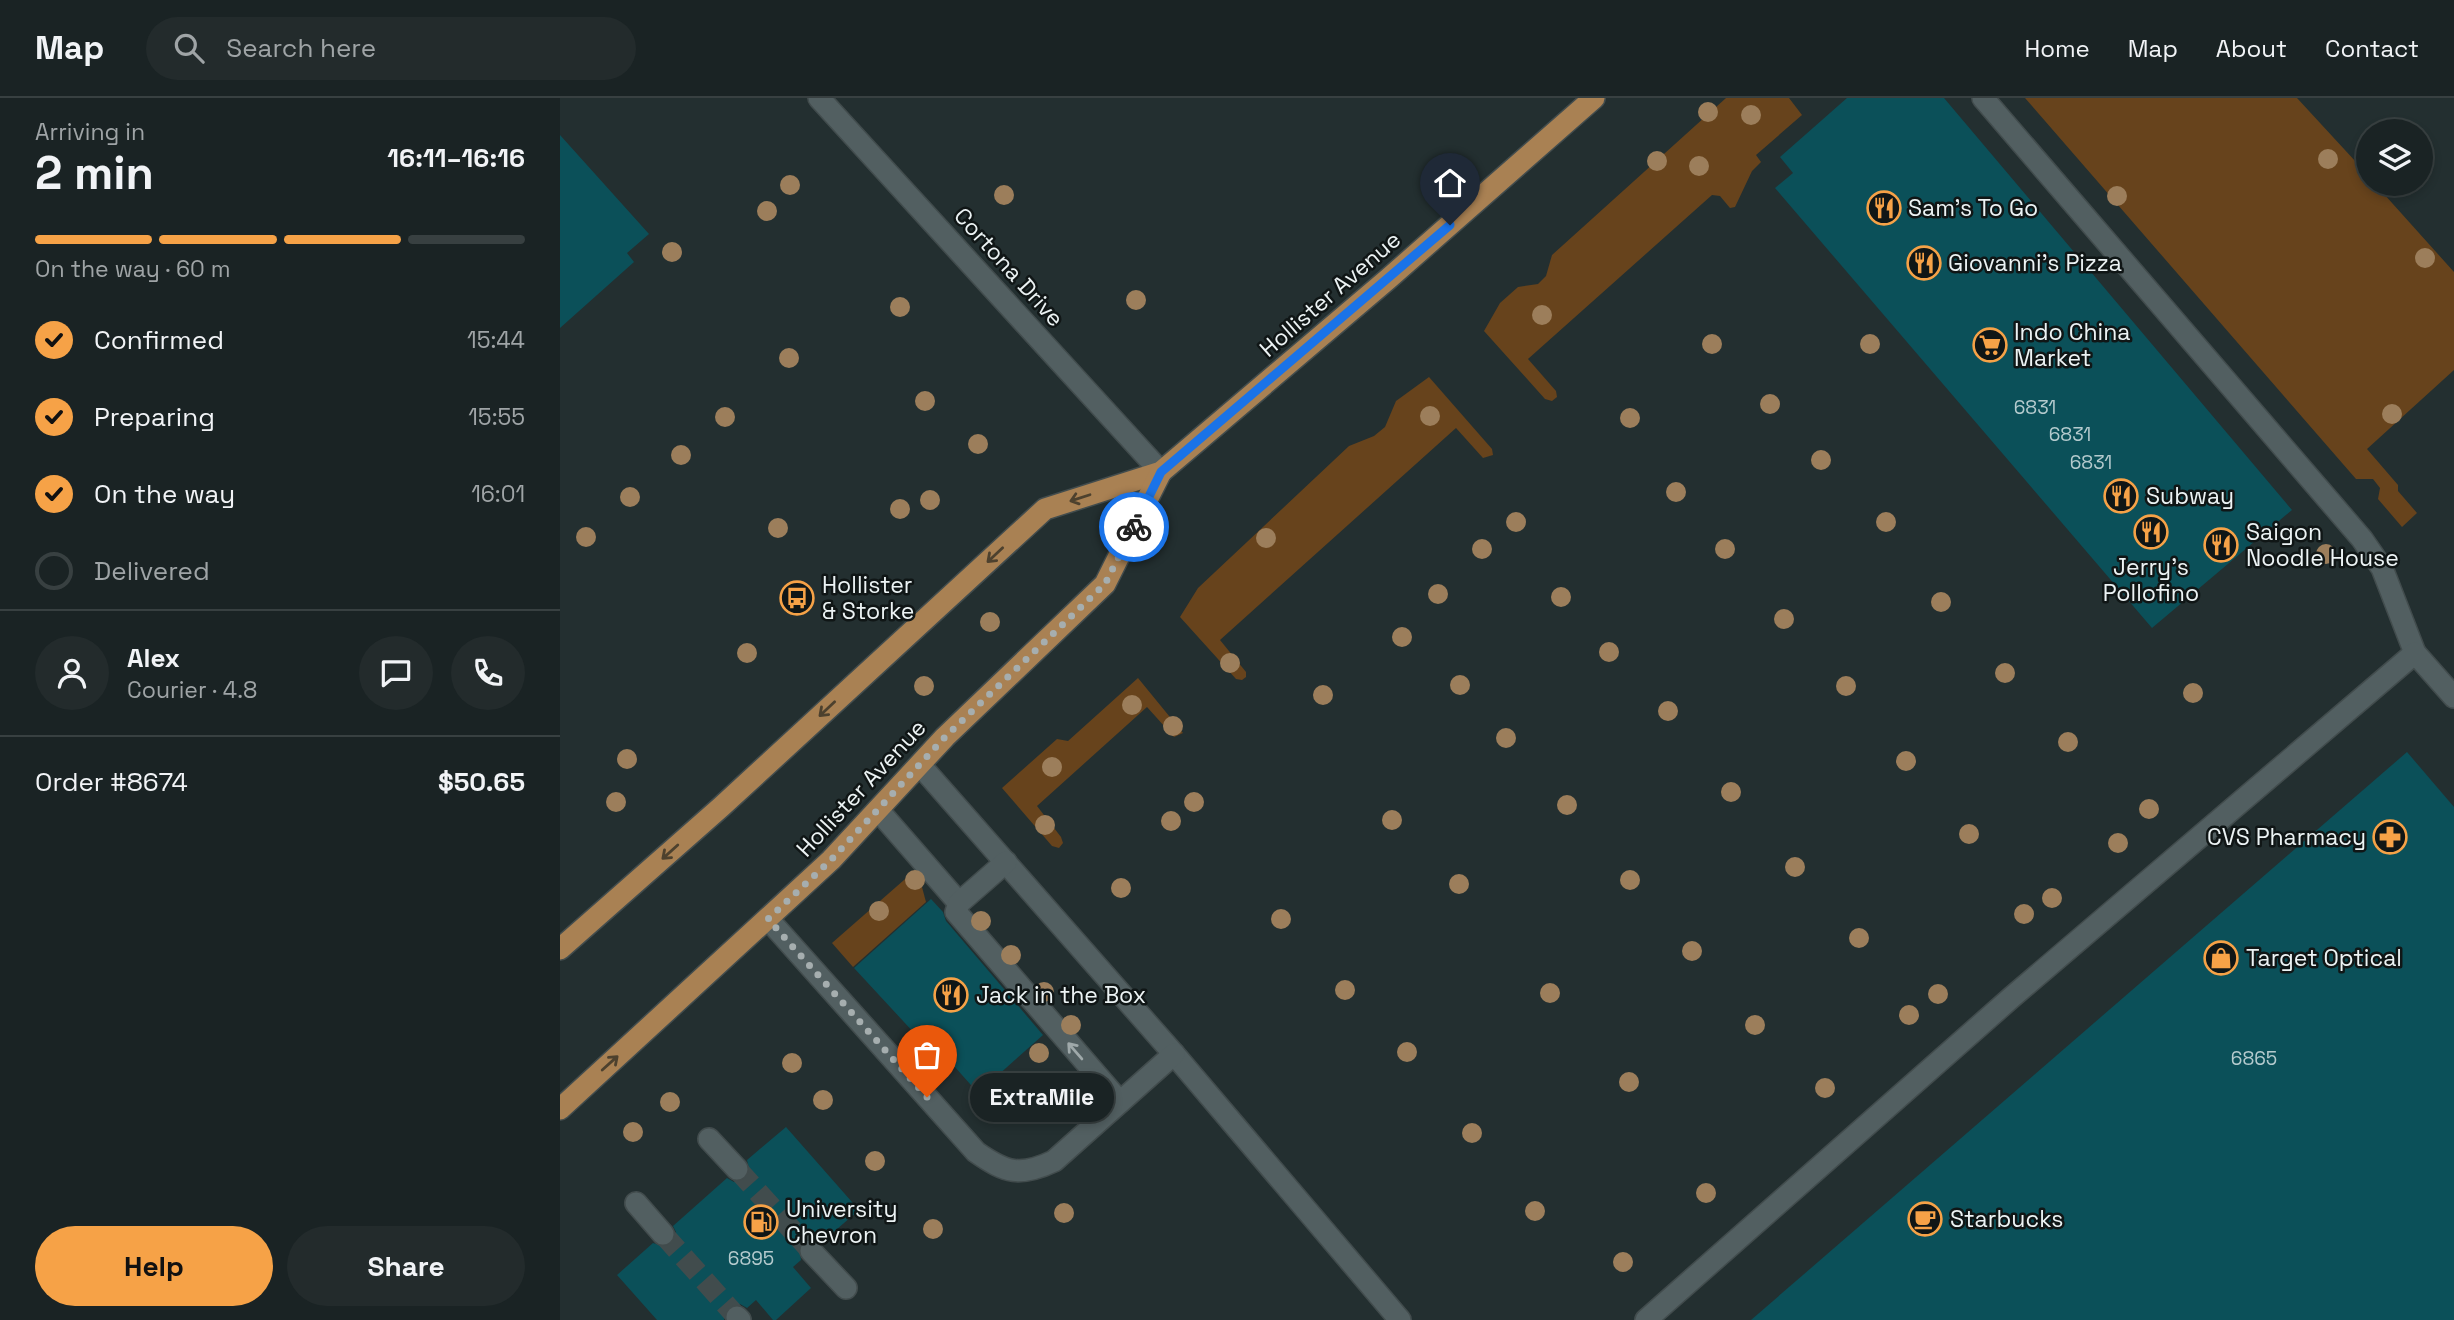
<!DOCTYPE html>
<html lang="en">
<head>
<meta charset="utf-8">
<style>
	body { margin:0; font-family:"Space Grotesk",sans-serif; background:#232b2c; color:#f1f3f6; height:100vh; display:flex; flex-direction:column; font-size:26px; white-space:nowrap }
	* { box-sizing:border-box; margin:0 }
	p { font-size:23px; color:#9fa4a6 }
	.icon { flex:none; width:38px; height:38px; fill:none; stroke:currentColor; stroke-width:2; stroke-linecap:round; stroke-linejoin:round }
	.map { position:relative; flex:1; overflow:hidden }
	.panel { display:flex; flex-direction:column; background:#1a2324; width:560px }
	.panel>* { flex:none }
	.fabs { position:absolute; left:1796px; top:21px; display:grid; gap:14px }
	.fabs a { display:grid; place-items:center; width:77px; height:77px; border-radius:50%; background:#1a2324; box-shadow:0 4px 10px #0003,0 0 0 2px #384041; font-size:35px }
	.pin { position:absolute; display:grid; place-items:center; width:60px; height:60px; color:#fff; margin:-72px -30px; border-radius:50% 50% 50% 0; rotate:-45deg; box-shadow:0 0 7px #0007 }
	.pin .icon { rotate:45deg }
	.courier { position:absolute; display:grid; place-items:center; width:70px; height:70px; margin:-35px; border:5px solid #1a73e8; border-radius:50%; background:#fff; color:#222; box-shadow:0 2px 9px #0007 }
	.bubble { position:absolute; height:49px; border-radius:24px; background:#1a2324; box-shadow:0 4px 10px #0003,0 0 0 2px #384041; font-size:23px; font-weight:600; line-height:49px; text-align:center }
	.summary em { font-style:normal; font-weight:600 }
	.summary div { display:flex; flex-direction:column-reverse }
	.summary { display:flex; align-items:center; justify-content:space-between; height:119px; padding:0 35px }
	h1 { font-size:46px; font-weight:600; line-height:52px }
	.bar { display:grid; grid-template-columns:repeat(4,1fr); gap:10px 7px; align-content:center; height:84px; padding:0 35px }
	.bar i { height:9px; border-radius:5px; background:#384041 }
	.bar .on { background:#f6a247 }
	.bar p { grid-column:span 4 }
	.line { display:flex; align-items:center; gap:18px; padding:0 35px; border-top:2px solid #384041 }
	.line div { flex:1 }
	.round { display:grid; place-items:center; flex:none; width:74px; height:74px; border-radius:37px; background:#232b2c }
	ol { padding:0 35px; list-style:none }
	li { display:flex; align-items:center; gap:21px; height:77px }
	li p { margin-inline-start:auto }
	li .icon { padding:7px; border-radius:50%; background:#f6a247; color:#111; stroke-width:4 }
	li:last-child { color:#9fa4a6 }
	li i { width:38px; height:38px; border:4px solid #384041; border-radius:50% }
	.action { display:flex; gap:14px; margin-top:auto; padding:14px 35px }
	.action a { flex:1; height:80px; border-radius:42px; background:#f6a247; color:#111; font-size:28px; font-weight:600; line-height:80px; text-align:center }
	.action a+a { background:#232b2c; color:#f1f3f6 }
	header { display:flex; align-items:center; gap:42px; box-sizing:border-box; height:98px; padding:0 35px; background:#1a2324; border-bottom:2px solid #384041 }
	header strong { font-size:33px }
	nav { display:flex; gap:38px; margin-inline-start:auto; font-size:24px }
	.search { width:490px; height:63px; background:#232b2c; display:flex; align-items:center; gap:18px; box-sizing:border-box; padding:0 24px; border-radius:38px; color:#9fa4a6; font-size:26px }
	main { display:flex; flex:1; min-height:0 }
	.map>svg:first-child { display:block }
	.green { fill:#67431c }
	.building { fill:#0b5059 }
	.lines { fill:none; stroke-linecap:round; stroke-linejoin:round }
	.minor-tunnel { stroke:#414c4d; stroke-width:21; stroke-dasharray:21 10; stroke-linecap:butt }
	.minor-casing { stroke:#424c4d; stroke-width:24 }
	.major-casing { stroke:#424c4d; stroke-width:24 }
	.minor { stroke:#525f61; stroke-width:21 }
	.major { stroke:#a98153; stroke-width:21 }
	.tree { fill:#9c7e5b }
	.oneway { stroke:#4d412e }
	.oneway2 { stroke:#9fa9aa }
	.done { stroke:#a6aeaf; stroke-width:7; stroke-dasharray:0 12.6 }
	.route { stroke:#1a73e8; stroke-width:9 }
	.labels { text-anchor:middle; dominant-baseline:central; stroke-width:5; stroke-linejoin:round; paint-order:stroke }
	.number-label { font-size:19px; fill:#b4cacd }
	.poi-label { font-size:23px; fill:#ecf3f4; stroke:#101616; text-anchor:start }
	.street-label { font-size:23px; fill:#ecf3f4; stroke:#101616 }
</style>
</head>
<body>
<header>
<strong>Map</strong>
<div class="search"><svg class="icon" aria-label="search" viewBox="0 0 24 24"><circle cx="10" cy="10" r="6"/><path d="M15 15l6 6"/></svg>Search here</div>
<nav><a>Home</a><a>Map</a><a>About</a><a>Contact</a></nav>
</header>
<main>
<section class="panel">
<div class="summary"><div><h1>2 min</h1><p>Arriving in</p></div><em>16:11–16:16</em></div>
<div class="bar"><i class="on"></i><i class="on"></i><i class="on"></i><i></i><p>On the way · 60 m</p></div>
<ol>
<li><svg class="icon" aria-label="check" viewBox="0 0 24 24"><path d="M5 12l5 5 9-10"/></svg>Confirmed<p>15:44</p></li>
<li><svg class="icon" aria-label="check" viewBox="0 0 24 24"><path d="M5 12l5 5 9-10"/></svg>Preparing<p>15:55</p></li>
<li><svg class="icon" aria-label="check" viewBox="0 0 24 24"><path d="M5 12l5 5 9-10"/></svg>On the way<p>16:01</p></li>
<li><i></i>Delivered</li>
</ol>
<div class="line" style="height:126px"><a class="round"><svg class="icon" aria-label="person" viewBox="0 0 24 24"><circle cx="12" cy="8" r="4"/><path d="M4 21q1-7 8-7t8 7"/></svg></a><div><b>Alex</b><p>Courier · 4.8</p></div><a class="round"><svg class="icon" aria-label="chat" viewBox="0 0 24 24"><path d="M4 5h16v11H9l-5 4z"/></svg></a><a class="round"><svg class="icon" aria-label="phone" viewBox="0 0 24 24"><path d="M5 4h4l2 5-3 2q2 4 5 5l2-3 5 2v4C11 20 4 13 5 4z"/></svg></a></div>
<div class="line" style="height:91px"><div>Order #8674</div><b>$50.65</b></div>
<div class="action"><a>Help</a><a>Share</a></div>
</section>
<div class="map">
<svg width="1894" height="1222" viewBox="0 0 1894 1222">
	<rect width="100%" height="100%" fill="#232f30"/>
	<!-- green -->
	<g class="green">
		<polygon points="1166,0 1229,0 1242,17 1196,57 1201,64 1192,73 1175,109 1170,110 1160,98 1152,97 968,261 996,293 997,299 992,303 985,301 924,233 940,205 958,189 978,186 986,178 992,157"/>
		<polygon points="1465,0 1737,0 1808,77 1808,86 1815,86 1894,174 1894,272 1807,351 1838,387 1838,393 1857,415 1842,429 1818,401 1820,390 1813,381 1796,381"/>
		<polygon points="869,279 932,351 933,357 923,360 896,330 660,542 686,574 686,579 682,582 676,581 620,519 638,490 789,348 814,338 825,329 836,303"/>
		<polygon points="578,580 623,635 614,639 587,609 477,708 501,739 503,745 499,750 492,748 442,690 497,641 508,643"/>
		<polygon points="352,775 359,778 366,804 293,869 272,845"/>
	</g>
	<!-- building -->
	<g class="building">
		<polygon points="1287,0 1384,0 1732,412 1592,530 1215,90 1233,75 1220,59"/>
		<polygon points="0,37 89,136 67,155 74,164 0,230"/>
		<polygon points="1847,654 1894,709 1894,1222 1191,1222"/>
		<polygon points="371,801 383,814 386,823 483,937 418,995 362,932 356,937 294,870"/>
		<polygon points="226,1029 299,1112 261,1145 249,1140 239,1149 241,1162 233,1169 251,1190 216,1222 213,1222 196,1202 187,1210 180,1206 168,1209 164,1222 97,1222 57,1177 93,1145 105,1149 112,1145 116,1134 113,1128 167,1080 174,1084 185,1081 190,1074 187,1062"/>
	</g>
	<g class="lines">
		<!-- minor-tunnel -->
		<g class="minor-tunnel">
			<polyline points="177,1071 251,1153"/>
			<polyline points="103,1136 177,1219"/>
		</g>
		<defs>
			<g id="minor">
				<polyline points="259,0 601,374"/>
				<polyline points="1423,0 1802,441 1822,470 1855,555"/>
				<polyline points="360,667 614,956 840,1222"/>
				<polyline points="318,712 399,805"/>
				<polyline points="446,764 399,805 396,814 560,1004"/>
				<path d="M 208,821 L 416,1054 C 446,1075 460,1079 494,1063 L 614,956"/>
				<polyline points="149,1041 177,1071"/>
				<polyline points="76,1105 103,1136"/>
				<polyline points="251,1153 286,1190"/>
				<polyline points="177,1219 180,1222"/>
				<polyline points="1086,1222 1452,899 1855,555 1894,599"/>
			</g>
			<g id="major">
				<polyline points="0,851 161,709 485,411 601,374 828,181 1034,0"/>
				<polyline points="0,1011 271,762 385,639 545,486 601,374"/>
			</g>
		</defs>
		<!-- minor casing -->
		<use href="#minor" class="minor-casing"/>
		<!-- major casing -->
		<use href="#major" class="major-casing"/>
		<!-- minor -->
		<use href="#minor" class="minor"/>
		<!-- major -->
		<use href="#major" class="major"/>
	</g>
	<!-- trees -->
	<g class="tree">
		<circle cx="1148" cy="14" r="10"/>
		<circle cx="1191" cy="17" r="10"/>
		<circle cx="1768" cy="61" r="10"/>
		<circle cx="1097" cy="63" r="10"/>
		<circle cx="1139" cy="68" r="10"/>
		<circle cx="230" cy="87" r="10"/>
		<circle cx="444" cy="97" r="10"/>
		<circle cx="1557" cy="98" r="10"/>
		<circle cx="207" cy="113" r="10"/>
		<circle cx="112" cy="154" r="10"/>
		<circle cx="1865" cy="160" r="10"/>
		<circle cx="576" cy="202" r="10"/>
		<circle cx="340" cy="209" r="10"/>
		<circle cx="982" cy="217" r="10"/>
		<circle cx="1152" cy="246" r="10"/>
		<circle cx="1310" cy="246" r="10"/>
		<circle cx="229" cy="260" r="10"/>
		<circle cx="365" cy="303" r="10"/>
		<circle cx="1210" cy="306" r="10"/>
		<circle cx="1832" cy="316" r="10"/>
		<circle cx="870" cy="318" r="10"/>
		<circle cx="165" cy="319" r="10"/>
		<circle cx="1070" cy="320" r="10"/>
		<circle cx="418" cy="346" r="10"/>
		<circle cx="121" cy="357" r="10"/>
		<circle cx="1261" cy="362" r="10"/>
		<circle cx="1116" cy="394" r="10"/>
		<circle cx="70" cy="399" r="10"/>
		<circle cx="370" cy="402" r="10"/>
		<circle cx="340" cy="411" r="10"/>
		<circle cx="956" cy="424" r="10"/>
		<circle cx="1326" cy="424" r="10"/>
		<circle cx="218" cy="430" r="10"/>
		<circle cx="26" cy="439" r="10"/>
		<circle cx="706" cy="440" r="10"/>
		<circle cx="922" cy="451" r="10"/>
		<circle cx="1165" cy="451" r="10"/>
		<circle cx="1766" cy="456" r="10"/>
		<circle cx="878" cy="496" r="10"/>
		<circle cx="1001" cy="499" r="10"/>
		<circle cx="1381" cy="504" r="10"/>
		<circle cx="1224" cy="521" r="10"/>
		<circle cx="430" cy="524" r="10"/>
		<circle cx="842" cy="539" r="10"/>
		<circle cx="1049" cy="554" r="10"/>
		<circle cx="187" cy="555" r="10"/>
		<circle cx="670" cy="565" r="10"/>
		<circle cx="1445" cy="575" r="10"/>
		<circle cx="900" cy="587" r="10"/>
		<circle cx="364" cy="588" r="10"/>
		<circle cx="1286" cy="588" r="10"/>
		<circle cx="1633" cy="595" r="10"/>
		<circle cx="763" cy="597" r="10"/>
		<circle cx="572" cy="607" r="10"/>
		<circle cx="1108" cy="613" r="10"/>
		<circle cx="613" cy="628" r="10"/>
		<circle cx="946" cy="640" r="10"/>
		<circle cx="1508" cy="644" r="10"/>
		<circle cx="67" cy="661" r="10"/>
		<circle cx="1346" cy="663" r="10"/>
		<circle cx="492" cy="669" r="10"/>
		<circle cx="1171" cy="694" r="10"/>
		<circle cx="56" cy="704" r="10"/>
		<circle cx="634" cy="704" r="10"/>
		<circle cx="1007" cy="707" r="10"/>
		<circle cx="1589" cy="711" r="10"/>
		<circle cx="832" cy="722" r="10"/>
		<circle cx="611" cy="723" r="10"/>
		<circle cx="485" cy="727" r="10"/>
		<circle cx="1409" cy="736" r="10"/>
		<circle cx="1558" cy="745" r="10"/>
		<circle cx="1235" cy="769" r="10"/>
		<circle cx="355" cy="782" r="10"/>
		<circle cx="1070" cy="782" r="10"/>
		<circle cx="899" cy="786" r="10"/>
		<circle cx="561" cy="790" r="10"/>
		<circle cx="1492" cy="800" r="10"/>
		<circle cx="319" cy="813" r="10"/>
		<circle cx="1464" cy="816" r="10"/>
		<circle cx="721" cy="821" r="10"/>
		<circle cx="421" cy="823" r="10"/>
		<circle cx="1299" cy="840" r="10"/>
		<circle cx="1132" cy="853" r="10"/>
		<circle cx="451" cy="857" r="10"/>
		<circle cx="785" cy="892" r="10"/>
		<circle cx="484" cy="894" r="10"/>
		<circle cx="990" cy="895" r="10"/>
		<circle cx="1378" cy="896" r="10"/>
		<circle cx="1349" cy="917" r="10"/>
		<circle cx="511" cy="927" r="10"/>
		<circle cx="1195" cy="927" r="10"/>
		<circle cx="847" cy="954" r="10"/>
		<circle cx="479" cy="955" r="10"/>
		<circle cx="232" cy="965" r="10"/>
		<circle cx="1069" cy="984" r="10"/>
		<circle cx="1265" cy="990" r="10"/>
		<circle cx="263" cy="1002" r="10"/>
		<circle cx="110" cy="1004" r="10"/>
		<circle cx="73" cy="1034" r="10"/>
		<circle cx="912" cy="1035" r="10"/>
		<circle cx="315" cy="1063" r="10"/>
		<circle cx="1146" cy="1095" r="10"/>
		<circle cx="975" cy="1113" r="10"/>
		<circle cx="504" cy="1115" r="10"/>
		<circle cx="373" cy="1131" r="10"/>
		<circle cx="1063" cy="1164" r="10"/>
	</g>
	<!-- one-way arrows -->
	<defs><path id="oneway-shaft" d="M-6 0H5M1.5-3L5.5 0L1.5 3" fill="none" stroke-width="1.6" stroke-linecap="round" stroke-linejoin="round" transform="scale(1.75)"/></defs>
	<g class="oneway">
		<use href="#oneway-shaft" transform="translate(520 400) rotate(162)"/>
		<use href="#oneway-shaft" transform="translate(435 457) rotate(137)"/>
		<use href="#oneway-shaft" transform="translate(267 611) rotate(137)"/>
		<use href="#oneway-shaft" transform="translate(110 754) rotate(138)"/>
		<use href="#oneway-shaft" transform="translate(50 965) rotate(-42)"/>
	</g>
	<use class="oneway2" href="#oneway-shaft" transform="translate(515 953) rotate(-131)"/>
	<g class="lines">
		<!-- done -->
		<polyline class="done" points="367,999 208,821 271,762 385,639 545,486 574,429"/>
		<!-- route -->
		<polyline class="route" points="574,429 601,374 890,127"/>
	</g>
	<!-- icons -->
	<defs>
		<symbol id="restaurant-ring" viewBox="-11 -11 22 22"><circle r="9.5" fill="#101616" stroke="#f6a247" stroke-width="1.5"/><path d="M-5-6h1v4h1v-4h1v4h1v-4h1v5L-1.5 .5V6h-2V.5L-5-1ZM5-6V6H3V1.5H1.5Q1.5-4 5-6Z" fill="#f6a247"/></symbol>
		<symbol id="supermarket-ring" viewBox="-11 -11 22 22"><circle r="9.5" fill="#101616" stroke="#f6a247" stroke-width="1.5"/><path d="M-6-5.5h2.5l.6 2H6L4.5 2H-2.5L-4.4-4H-6ZM-1.5 3.2a1.3 1.3 0 1 0 .1 0ZM3 3.2a1.3 1.3 0 1 0 .1 0Z" fill="#f6a247"/></symbol>
		<symbol id="bus-ring" viewBox="-11 -11 22 22"><circle r="9.5" fill="#101616" stroke="#f6a247" stroke-width="1.5"/><path d="M-5-6H5V4H4V6H2V4H-2V6H-4V4H-5ZM-3.5-4V0h7V-4ZM-3.5 1.2v1.5H-2V1.2ZM2 1.2v1.5H3.5V1.2Z" fill="#f6a247"/></symbol>
		<symbol id="pharmacy-ring" viewBox="-11 -11 22 22"><circle r="9.5" fill="#101616" stroke="#f6a247" stroke-width="1.5"/><path d="M-2-6h4v4h4v4h-4v4h-4v-4h-4v-4h4Z" fill="#f6a247"/></symbol>
		<symbol id="shop-ring" viewBox="-11 -11 22 22"><circle r="9.5" fill="#101616" stroke="#f6a247" stroke-width="1.5"/><path d="M-5-2.5h2.3a2.7 3.5 0 0 1 5.4 0H5L5.5 6h-11ZM-1.5-2.5h3a1.5 2.3 0 0 0-3 0Z" fill="#f6a247"/></symbol>
		<symbol id="cafe-ring" viewBox="-11 -11 22 22"><circle r="9.5" fill="#101616" stroke="#f6a247" stroke-width="1.5"/><path d="M-5.5-4.5H6V0H3Q3 3.5 0 3.5H-2.5Q-5.5 3.5-5.5 0ZM3-3.2v2h1.7v-2ZM-6 4.5H4V6H-6Z" fill="#f6a247"/></symbol>
		<symbol id="fuel-ring" viewBox="-11 -11 22 22"><circle r="9.5" fill="#101616" stroke="#f6a247" stroke-width="1.5"/><path d="M-5.5-6h7V0h2V4h1.3V-2.5L3-4.5l.8-.8L6-3V5H2.5V1h-1V6h-7ZM-4.2-4.7v3.2H.2V-4.7Z" fill="#f6a247"/></symbol>
	</defs>
	<g fill-rule="evenodd">
		<use href="#restaurant-ring" x="1305" y="91" width="38" height="38"/>
		<use href="#restaurant-ring" x="1345" y="146" width="38" height="38"/>
		<use href="#supermarket-ring" x="1411" y="228" width="38" height="38"/>
		<use href="#restaurant-ring" x="1542" y="379" width="38" height="38"/>
		<use href="#restaurant-ring" x="1572" y="415" width="38" height="38"/>
		<use href="#restaurant-ring" x="1642" y="428" width="38" height="38"/>
		<use href="#bus-ring" x="218" y="481" width="38" height="38"/>
		<use href="#pharmacy-ring" x="1811" y="720" width="38" height="38"/>
		<use href="#shop-ring" x="1642" y="841" width="38" height="38"/>
		<use href="#restaurant-ring" x="372" y="878" width="38" height="38"/>
		<use href="#cafe-ring" x="1346" y="1102" width="38" height="38"/>
		<use href="#fuel-ring" x="182" y="1105" width="38" height="38"/>
	</g>
	<g class="labels">
		<!-- number labels -->
		<g class="number-label">
			<text x="1475" y="309">6831</text>
			<text x="1510" y="336">6831</text>
			<text x="1531" y="364">6831</text>
			<text x="1694" y="960">6865</text>
			<text x="191" y="1160">6895</text>
		</g>
		<!-- poi labels -->
		<g class="poi-label">
			<text x="1348" y="110">Sam's To Go</text>
			<text x="1388" y="165">Giovanni's Pizza</text>
			<text x="1454" y="234">Indo China<tspan x="1454" dy="26">Market</tspan></text>
			<text x="1586" y="398">Subway</text>
			<text x="1686" y="434">Saigon<tspan x="1686" dy="26">Noodle House</tspan></text>
			<text x="1591" y="469" text-anchor="middle">Jerry's<tspan x="1591" dy="26">Pollofino</tspan></text>
			<text x="262" y="487">Hollister<tspan x="262" dy="26">&amp; Storke</tspan></text>
			<text x="1806" y="739" text-anchor="end">CVS Pharmacy</text>
			<text x="1686" y="860">Target Optical</text>
			<text x="416" y="897">Jack in the Box</text>
			<text x="226" y="1111">University<tspan x="226" dy="26">Chevron</tspan></text>
			<text x="1390" y="1121">Starbucks</text>
		</g>
		<!-- street labels -->
		<g class="street-label">
			<text transform="translate(449 169) rotate(48)">Cortona Drive</text>
			<text transform="translate(770 196) rotate(-41)">Hollister Avenue</text>
			<text transform="translate(301 690) rotate(-47)">Hollister Avenue</text>
		</g>
	</g>
</svg>
<div class="fabs">
<a><svg class="icon" aria-label="layers" viewBox="0 0 24 24"><path d="M12 4l9 5-9 5-9-5zM3 14l9 5 9-5"/></svg></a>
</div>
<div class="pin" style="left:367px;top:999px;background:#ea580c"><svg class="icon" aria-label="bag" viewBox="0 0 24 24"><path d="M5 8h14l-1 12H6zM9 8a3 3 0 0 1 6 0"/></svg></div>
<div class="pin" style="left:890px;top:127px;background:#1f2937"><svg class="icon" aria-label="home" viewBox="0 0 24 24"><path d="M3 11l9-7 9 7M6 9v11h12V9"/></svg></div>
<div class="courier" style="left:574px;top:429px"><svg class="icon" aria-label="bike" viewBox="0 0 24 24"><circle cx="6" cy="16" r="4"/><circle cx="18" cy="16" r="4"/><path d="M6 16l4-8h5l3 8M10 8l3 8H6M13 5h3"/></svg></div>
<div class="bubble" style="left:410px;top:975px;width:144px">ExtraMile</div>
</div>
</main>
</body>
</html>
